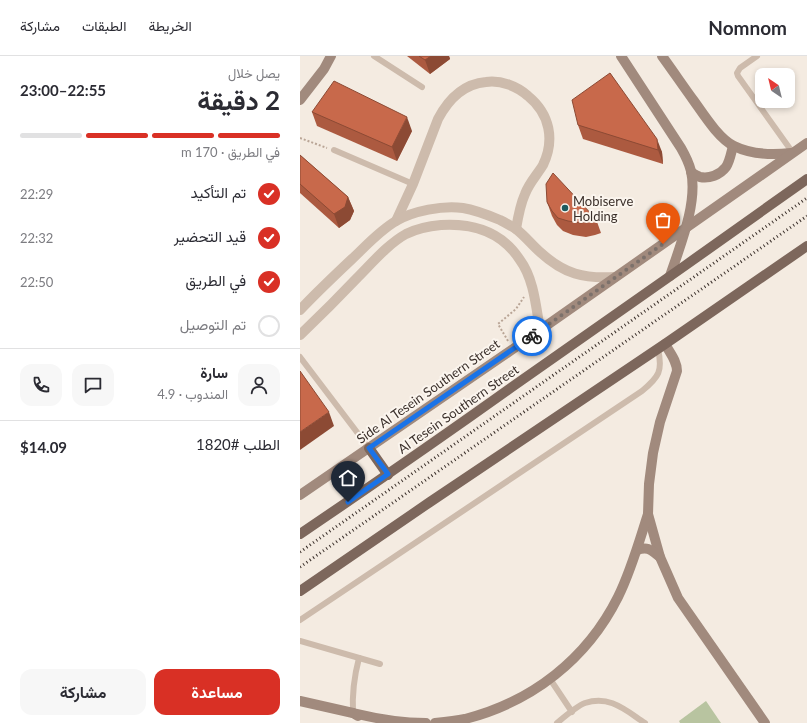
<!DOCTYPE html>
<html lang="ar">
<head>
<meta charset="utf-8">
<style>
	body { margin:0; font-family:Lato,Vazirmatn,sans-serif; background:#f7f7f7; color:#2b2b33; direction:rtl; height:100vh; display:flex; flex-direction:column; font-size:15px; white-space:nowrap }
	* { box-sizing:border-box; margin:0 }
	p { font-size:13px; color:#7c7c81 }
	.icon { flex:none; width:22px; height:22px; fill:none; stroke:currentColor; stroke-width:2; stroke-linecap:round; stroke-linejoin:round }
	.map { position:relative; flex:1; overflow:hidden; direction:ltr }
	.drawer { display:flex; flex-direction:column; background:#fff; width:300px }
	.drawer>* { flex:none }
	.needle { width:26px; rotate:325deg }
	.fabs { position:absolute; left:455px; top:12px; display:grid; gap:8px }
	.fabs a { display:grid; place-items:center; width:40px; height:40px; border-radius:8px; background:#fff; box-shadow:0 2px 6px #0003; font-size:20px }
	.pin { position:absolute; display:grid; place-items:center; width:34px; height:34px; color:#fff; margin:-41px -17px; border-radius:50% 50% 50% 0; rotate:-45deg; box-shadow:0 0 4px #0007 }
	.pin .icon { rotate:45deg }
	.courier { position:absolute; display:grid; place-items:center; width:40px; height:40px; margin:-20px; border:3px solid #1a73e8; border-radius:50%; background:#fff; color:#222; box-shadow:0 1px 5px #0007 }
	.summary em { font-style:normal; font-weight:700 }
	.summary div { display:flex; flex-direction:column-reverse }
	.summary { display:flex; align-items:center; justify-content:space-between; height:68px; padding:0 20px }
	h1 { font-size:26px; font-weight:700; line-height:30px }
	.bar { display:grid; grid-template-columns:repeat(4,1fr); gap:6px 4px; align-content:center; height:48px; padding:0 20px }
	.bar i { height:5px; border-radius:3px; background:#e1e1e2 }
	.bar .selected { background:#d93025 }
	.bar p { grid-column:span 4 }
	.line { display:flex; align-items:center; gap:10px; padding:0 20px; border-top:1px solid #e1e1e2 }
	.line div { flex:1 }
	.round { display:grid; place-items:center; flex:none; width:42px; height:42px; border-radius:12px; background:#f7f7f7 }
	ol { padding:0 20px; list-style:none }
	li { display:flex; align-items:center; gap:12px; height:44px }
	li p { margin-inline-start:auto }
	li .icon { padding:4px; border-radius:50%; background:#d93025; color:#fff; stroke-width:4 }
	li:last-child { color:#7c7c81 }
	li i { width:22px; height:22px; border:2px solid #e1e1e2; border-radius:50% }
	.cta { display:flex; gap:8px; margin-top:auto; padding:8px 20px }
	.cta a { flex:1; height:46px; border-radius:12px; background:#d93025; color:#fff; font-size:16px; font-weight:700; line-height:46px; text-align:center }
	.cta a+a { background:#f7f7f7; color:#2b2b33 }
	header { display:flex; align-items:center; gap:24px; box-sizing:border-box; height:56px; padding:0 20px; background:#fff; border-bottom:1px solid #e1e1e2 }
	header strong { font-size:19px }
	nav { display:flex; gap:22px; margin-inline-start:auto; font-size:14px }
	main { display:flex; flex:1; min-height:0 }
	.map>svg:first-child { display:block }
	.green { fill:#b8c4a0 }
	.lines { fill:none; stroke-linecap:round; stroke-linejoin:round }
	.path { stroke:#b9a596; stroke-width:2; stroke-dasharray:2 2; stroke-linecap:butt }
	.lane { stroke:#cdbbac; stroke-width:6 }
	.street { stroke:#cdbbac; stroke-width:10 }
	.secondary { stroke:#a18a7d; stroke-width:10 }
	.primary { stroke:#7d675c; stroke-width:10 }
	.rail { stroke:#3b302b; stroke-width:3; stroke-dasharray:1 3; stroke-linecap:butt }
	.wall { fill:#ac5a40 }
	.shaded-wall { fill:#8c4a34 }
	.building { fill:#c8694b; stroke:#8c4a34 }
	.done { stroke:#7c716b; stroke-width:4; stroke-dasharray:0 7.2 }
	.route { stroke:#1a73e8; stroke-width:5 }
	.poi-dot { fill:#1f5a5e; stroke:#fbf5ee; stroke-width:1.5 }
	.labels { text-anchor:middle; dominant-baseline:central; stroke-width:4; stroke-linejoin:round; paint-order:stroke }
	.poi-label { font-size:13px; fill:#3b302b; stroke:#fbf5ee; text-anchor:start }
	.street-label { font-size:13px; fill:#3b302b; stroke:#fbf5ee }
</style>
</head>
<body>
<header>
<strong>Nomnom</strong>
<nav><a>الخريطة</a><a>الطبقات</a><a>مشاركة</a></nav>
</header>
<main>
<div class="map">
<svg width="507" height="667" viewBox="0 0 507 667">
	<rect width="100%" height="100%" fill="#f4ebe1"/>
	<!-- green -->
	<polygon class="green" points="406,645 421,667 380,667 379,665"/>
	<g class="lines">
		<!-- path -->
		<g class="path">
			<polyline points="0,82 27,92"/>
			<polyline points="208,285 198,268 216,253 224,241"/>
		</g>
		<!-- lane -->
		<g class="lane">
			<polyline points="74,0 122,31"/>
			<polyline points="457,0 440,12 437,17 438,20 493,97"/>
			<polyline points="34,94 113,128"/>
			<polyline points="0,301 69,392"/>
			<path d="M 0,564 L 342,335 C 359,321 363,315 358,293"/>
			<polyline points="0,585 80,608"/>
			<polyline points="250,623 272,656"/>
			<path d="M 53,657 C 52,638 54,621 59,602"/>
			<path d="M 257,667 C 264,661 277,650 285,647 C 310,639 325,654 345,667"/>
		</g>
		<!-- street -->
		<g class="street">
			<path d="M 96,165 L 113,128 L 138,63 C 148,44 163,28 186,26 C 201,24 217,30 228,40 C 250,58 255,84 243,109 C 237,119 229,127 225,138 C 220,149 218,161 216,173"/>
			<path d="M 0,254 C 17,236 35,219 52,203 C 66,190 79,175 96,165 C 113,155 143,149 163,152 C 176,154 188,159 200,164 C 206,167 211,170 216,173 C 225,180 232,189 240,196 C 264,218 284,223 315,221"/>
			<path d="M 0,279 C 20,260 39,241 58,221 C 72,207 88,188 106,178 C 116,173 129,170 141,169 C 173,167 202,176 220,204 C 234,223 236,251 240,274"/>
		</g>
		<!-- secondary -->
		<g class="secondary">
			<path d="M 321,0 L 381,92 C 385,99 389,107 391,115 C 398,147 380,190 370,220"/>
			<path d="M 362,0 C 373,15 383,30 394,45 C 404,59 419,83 434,90 C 452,99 472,99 491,97"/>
			<polyline points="0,44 24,13 31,0"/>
			<path d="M 391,116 C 394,118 397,120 400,121 C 409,123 420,119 426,111 C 430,105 431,97 433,90"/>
			<path d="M 365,288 C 370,297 377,305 377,315 L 360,366 L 353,397 L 349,428 L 348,458 L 360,501 L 378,542 L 465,667"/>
			<polyline points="0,439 213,293 507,87"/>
			<path d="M 337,494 C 348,490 351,494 360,501"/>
			<polyline points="0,645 53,657 58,660"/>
			<path d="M 53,657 C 78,663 100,667 126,667"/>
			<path d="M 135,667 C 145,666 155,665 165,663 C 232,646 287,603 318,541 C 331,515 339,486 348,458"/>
		</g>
		<!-- primary -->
		<g class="primary">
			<polyline points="69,392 88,419"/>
			<path d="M 0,478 C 71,430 142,381 212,331 C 311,262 409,193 507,123"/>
			<polyline points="0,535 130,446 365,288 507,190"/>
		</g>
		<!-- rail -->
		<g class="rail">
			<polyline points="0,496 507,142"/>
			<polyline points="0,511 507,160"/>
		</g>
	</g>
	<!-- wall -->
	<g class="wall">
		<polygon points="107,0 149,0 150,3 130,18"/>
		<polygon points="310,17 362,96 363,108 283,83 278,69"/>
		<polygon points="12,56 112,75 97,105 17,70"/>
		<polygon points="0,99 48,141 54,155 50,164 39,172 0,137"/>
		<polygon points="247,146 296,163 301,177 295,179 286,181 273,179 263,175 257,169 252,160"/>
	</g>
	<!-- shaded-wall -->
	<g class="shaded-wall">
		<polygon points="131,0 149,0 150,3 130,18 125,4"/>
		<polygon points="107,61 112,75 97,105 92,91"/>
		<polygon points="357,83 362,96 363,108 358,94"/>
		<polygon points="48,141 54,155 50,164 39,172 34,158"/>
		<polygon points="29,356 34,370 0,394 0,376"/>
	</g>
	<!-- building -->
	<g class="building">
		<polygon points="119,0 131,0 125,4"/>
		<polygon points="310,17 357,83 358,94 278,69 272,44"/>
		<polygon points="34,25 107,61 92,91 12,56"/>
		<polygon points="0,99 48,141 45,151 34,158 0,128"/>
		<polygon points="253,117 296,163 290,165 281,167 268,165 258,162 252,155 247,146 246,128"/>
		<polygon points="0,315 29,356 0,376"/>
	</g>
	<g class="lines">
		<!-- done -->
		<polyline class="done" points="232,280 363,188"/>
		<!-- route -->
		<polyline class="route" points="48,446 88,418 69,392 232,280"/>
	</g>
	<!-- markers -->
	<circle class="poi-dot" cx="265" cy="152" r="4"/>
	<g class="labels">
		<!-- poi labels -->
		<g class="poi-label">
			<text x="273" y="145">Mobiserve<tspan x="273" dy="15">Holding</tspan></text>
		</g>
		<!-- street labels -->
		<g class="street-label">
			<text transform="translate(128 335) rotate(-35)">Side Al Tesein Southern Street</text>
			<text transform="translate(158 353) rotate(-35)">Al Tesein Southern Street</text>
		</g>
	</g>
</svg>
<div class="fabs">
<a><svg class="needle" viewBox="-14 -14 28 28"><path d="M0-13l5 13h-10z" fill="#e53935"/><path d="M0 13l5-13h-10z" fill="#7c7c81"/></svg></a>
</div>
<div class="pin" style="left:363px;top:188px;background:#ea580c"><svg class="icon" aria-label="bag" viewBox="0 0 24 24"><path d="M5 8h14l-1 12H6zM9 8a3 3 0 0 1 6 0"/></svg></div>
<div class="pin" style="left:48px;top:446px;background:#1f2937"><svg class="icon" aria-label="home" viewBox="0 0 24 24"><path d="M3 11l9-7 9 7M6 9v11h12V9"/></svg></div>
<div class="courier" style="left:232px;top:280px"><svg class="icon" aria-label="bike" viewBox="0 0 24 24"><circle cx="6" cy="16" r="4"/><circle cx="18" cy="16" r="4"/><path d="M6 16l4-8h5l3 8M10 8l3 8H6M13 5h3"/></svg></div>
</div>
<section class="drawer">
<div class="summary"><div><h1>2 دقيقة</h1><p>يصل خلال</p></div><em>22:55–23:00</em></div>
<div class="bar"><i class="selected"></i><i class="selected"></i><i class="selected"></i><i></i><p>في الطريق · 170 m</p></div>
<ol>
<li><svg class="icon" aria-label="check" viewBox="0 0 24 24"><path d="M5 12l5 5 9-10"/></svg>تم التأكيد<p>22:29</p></li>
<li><svg class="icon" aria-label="check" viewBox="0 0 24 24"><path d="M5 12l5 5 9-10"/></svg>قيد التحضير<p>22:32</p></li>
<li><svg class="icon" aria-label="check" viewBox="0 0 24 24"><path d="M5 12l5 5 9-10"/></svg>في الطريق<p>22:50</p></li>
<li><i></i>تم التوصيل</li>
</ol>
<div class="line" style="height:72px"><a class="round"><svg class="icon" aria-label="person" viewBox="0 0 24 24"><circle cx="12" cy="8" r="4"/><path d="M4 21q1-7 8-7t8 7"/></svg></a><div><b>سارة</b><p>المندوب · 4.9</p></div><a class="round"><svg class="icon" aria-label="chat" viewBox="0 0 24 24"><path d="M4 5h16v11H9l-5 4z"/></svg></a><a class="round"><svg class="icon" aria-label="phone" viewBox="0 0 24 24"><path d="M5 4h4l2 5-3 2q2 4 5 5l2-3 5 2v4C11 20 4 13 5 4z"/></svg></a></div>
<div class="line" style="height:52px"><div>الطلب #1820</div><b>$14.09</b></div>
<div class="cta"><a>مساعدة</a><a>مشاركة</a></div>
</section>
</main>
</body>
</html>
